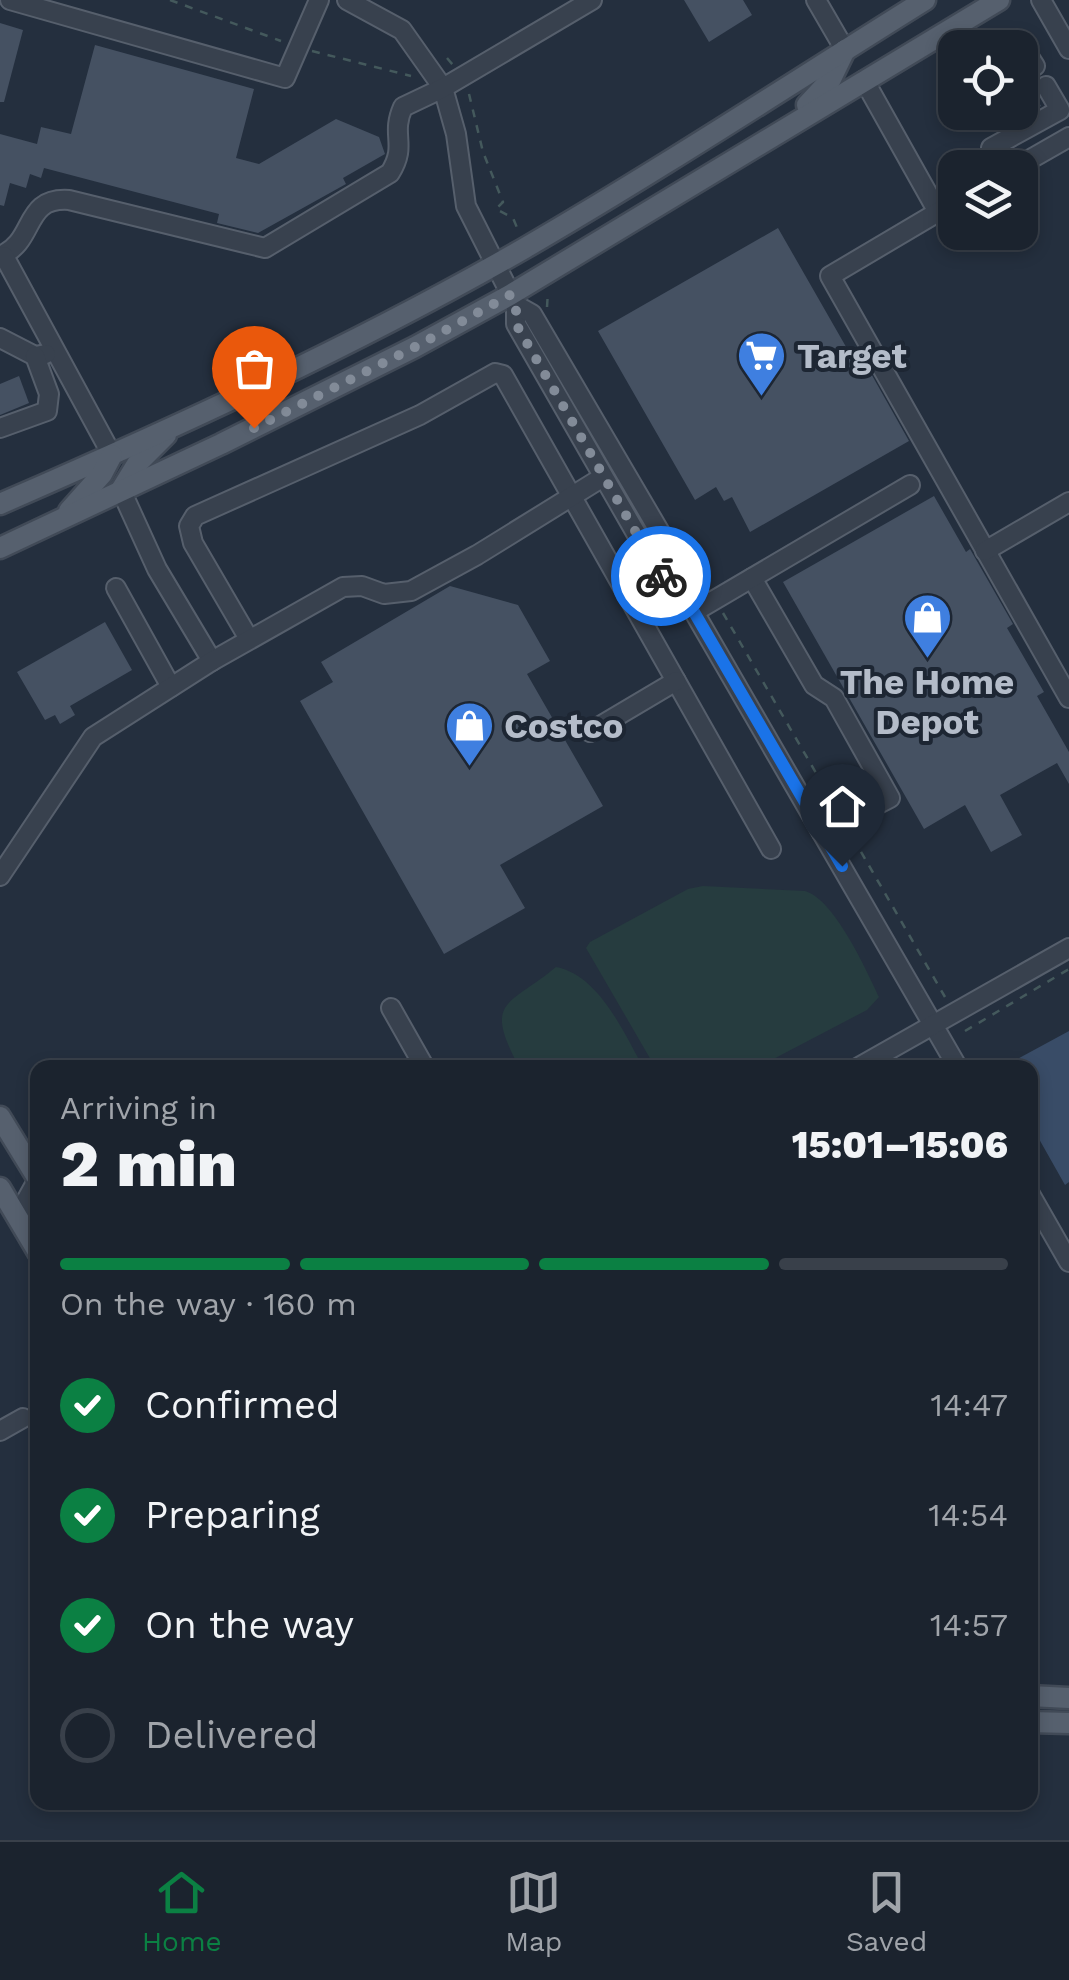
<!DOCTYPE html>
<html lang="en">
<head>
<meta charset="utf-8">
<style>
	body { margin:0; font-family:"Work Sans",sans-serif; background:#242b36; color:#f1f3f6; height:100vh; display:flex; flex-direction:column; font-size:38px; white-space:nowrap }
	* { box-sizing:border-box; margin:0 }
	p { font-size:32px; color:#a0a4aa }
	.icon { flex:none; width:55px; height:55px; fill:none; stroke:currentColor; stroke-width:2; stroke-linecap:round; stroke-linejoin:round }
	.map { position:relative; flex:1; overflow:hidden }
	.sheet { position:absolute; left:30px; top:1060px; width:1008px; height:750px; display:flex; flex-direction:column; background:#1b232e; border-radius:20px; box-shadow:0 5px 15px #0003,0 0 0 2px #39404a }
	.sheet>* { flex:none }
	.tools { position:absolute; left:938px; top:30px; display:grid; gap:20px }
	.tools a { display:grid; place-items:center; width:100px; height:100px; border-radius:20px; background:#1b232e; box-shadow:0 5px 15px #0003,0 0 0 2px #39404a; font-size:50px }
	.pin { position:absolute; display:grid; place-items:center; width:85px; height:85px; color:#fff; margin:-102px -42px; border-radius:50% 50% 50% 0; rotate:-45deg; box-shadow:0 0 10px #0007 }
	.pin .icon { rotate:45deg }
	.courier { position:absolute; display:grid; place-items:center; width:100px; height:100px; margin:-50px; border:8px solid #1a73e8; border-radius:50%; background:#fff; color:#222; box-shadow:0 2px 12px #0007 }
	.summary em { font-style:normal; font-weight:800 }
	.summary div { display:flex; flex-direction:column-reverse }
	.summary { display:flex; align-items:center; justify-content:space-between; height:170px; padding:0 30px }
	h1 { font-size:65px; font-weight:800; line-height:75px }
	.bar { display:grid; grid-template-columns:repeat(4,1fr); gap:15px 10px; align-content:center; height:120px; padding:0 30px }
	.bar i { height:12px; border-radius:8px; background:#39404a }
	.bar .current { background:#0b8043 }
	.bar p { grid-column:span 4 }
	ol { padding:0 30px; list-style:none }
	li { display:flex; align-items:center; gap:30px; height:110px }
	li p { margin-inline-start:auto }
	li .icon { padding:10px; border-radius:50%; background:#0b8043; color:#fff; stroke-width:4 }
	li:last-child { color:#a0a4aa }
	li i { width:55px; height:55px; border:5px solid #39404a; border-radius:50% }
	.menu { display:flex; justify-content:space-around; align-items:center; height:140px; border-top:2px solid #39404a; background:#1b232e; font-size:28px; color:#a0a4aa }
	.menu a { display:grid; justify-items:center; gap:5px }
	.menu .current { color:#0b8043 }
	.map>svg:first-child { display:block }
	.green { fill:#263c3f }
	.water { fill:#394c67 }
	.building { fill:#455162 }
	.lines { fill:none; stroke-linecap:round; stroke-linejoin:round }
	.minor-casing { stroke:#565f6c; stroke-width:22 }
	.major-casing { stroke:#414a57; stroke-width:25 }
	.path { stroke:#44595c; stroke-width:2.5; stroke-dasharray:8 8; stroke-linecap:butt }
	.minor { stroke:#38414e; stroke-width:18 }
	.major { stroke:#56606e; stroke-width:20 }
	.done { stroke:#828b98; stroke-width:10; stroke-dasharray:0 18 }
	.route { stroke:#1a73e8; stroke-width:12 }
	.labels { text-anchor:middle; dominant-baseline:central; stroke-width:8; stroke-linejoin:round; paint-order:stroke }
	.poi-label { font-size:35px; font-weight:bold; fill:#b4bcc9; stroke:#1d2633; text-anchor:start }
</style>
</head>
<body>
<div class="map">
<svg width="1069" height="1840" viewBox="0 0 1069 1840">
	<rect width="100%" height="100%" fill="#242f3e"/>
	<!-- green -->
	<g class="green">
		<path d="M 703,886 L 805,891 C 834,899 866,969 879,997 L 867,1010 L 758,1067 L 655,1067 L 586,948 L 590,942 L 688,889 Z"/>
		<path d="M 556,967 C 599,975 624,1033 643,1067 L 519,1067 C 483,999 508,1007 556,967 Z"/>
	</g>
	<!-- water -->
	<polygon class="water" points="1069,1031 1069,1182 1065,1185 1030,1123 1030,1068 1008,1067 1010,1063"/>
	<!-- building -->
	<g class="building">
		<polygon points="684,0 743,0 752,15 709,42"/>
		<polygon points="0,23 23,30 4,102 0,102"/>
		<polygon points="95,45 254,89 236,158 259,164 336,119 379,137 385,154 343,178 346,184 258,233 217,223 219,214 44,168 41,178 30,174 26,188 10,183 4,206 0,205 0,134 37,144 41,127 71,134"/>
		<polygon points="1024,72 1036,78 1034,94 1041,106 1004,126 996,112 1020,112 1020,75"/>
		<polygon points="778,228 853,359 860,354 909,441 750,532 732,497 724,501 716,487 695,500 598,331"/>
		<polygon points="19,376 29,403 0,415 0,384"/>
		<polygon points="934,496 966,552 970,549 1013,624 1007,628 1044,692 1037,696 1069,752 1069,784 1057,763 1000,795 1022,835 991,852 965,805 924,829 783,582"/>
		<polygon points="450,586 518,605 550,661 527,674 603,806 500,865 525,908 444,954 300,701 333,682 321,662"/>
		<polygon points="105,622 132,670 70,706 75,715 60,724 55,715 45,720 17,672"/>
	</g>
	<g class="lines">
		<defs>
			<g id="minor">
				<polyline points="10,0 285,78 319,0"/>
				<polyline points="347,0 402,30 443,88 456,134 466,206 516,305 516,324 664,582 690,608"/>
				<polyline points="816,0 845,50"/>
				<polyline points="1041,0 1069,49"/>
				<polyline points="1020,55 1026,52 1035,66"/>
				<polyline points="864,80 938,212"/>
				<polyline points="991,148 1060,110 1046,86"/>
				<polyline points="1015,168 1069,137"/>
				<polyline points="955,202 830,276 1069,698"/>
				<path d="M 0,256 C 37,241 22,197 69,200 L 265,248 L 390,173 C 408,144 390,136 403,107 L 443,88 L 592,0"/>
				<polyline points="4,256 112,455"/>
				<polyline points="516,305 532,314 681,568 694,612 958,1068"/>
				<polyline points="0,338 35,356 46,354"/>
				<polyline points="0,428 47,411 49,394 35,356"/>
				<polyline points="121,490 157,569 212,661"/>
				<polyline points="985,551 1069,502"/>
				<polyline points="752,578 814,685 834,698 890,798 822,833"/>
				<polyline points="116,588 171,687"/>
				<polyline points="694,612 910,485"/>
				<polyline points="249,639 193,543 189,526 195,516 420,415 495,373 503,375 771,849"/>
				<polyline points="590,732 676,681"/>
				<polyline points="0,876 93,737 212,661 343,587 362,586 384,594 411,591 477,555 603,477"/>
				<polyline points="391,1008 425,1068"/>
				<polyline points="857,1068 1069,948"/>
				<polyline points="38,1179 17,1217 38,1208"/>
				<polyline points="1030,1194 1069,1262"/>
				<polyline points="0,1431 23,1418"/>
			</g>
			<g id="major">
				<polyline points="807,105 831,79 845,50"/>
				<polyline points="121,490 137,464 166,435"/>
				<path d="M 0,504 C 179,426 356,345 525,248 C 661,169 792,83 925,0"/>
				<polyline points="69,511 102,474 112,455"/>
				<polyline points="0,548 221,444 415,347 510,295 999,0"/>
				<polyline points="0,1117 38,1179"/>
				<polyline points="0,1188 38,1252"/>
				<polyline points="1030,1696 1069,1698"/>
				<polyline points="1030,1722 1069,1723"/>
			</g>
		</defs>
		<!-- minor casing -->
		<use href="#minor" class="minor-casing"/>
		<!-- major casing -->
		<use href="#major" class="major-casing"/>
		<!-- path -->
		<g class="path">
			<polyline points="170,0 281,41"/>
			<polyline points="312,51 411,76"/>
			<polyline points="447,58 453,65"/>
			<polyline points="469,94 483,152 503,202 496,209 513,218 518,230"/>
			<polyline points="547,307 548,291"/>
			<polyline points="723,613 837,809"/>
			<polyline points="853,838 945,997"/>
			<polyline points="965,1031 1069,969"/>
		</g>
		<!-- minor -->
		<use href="#minor" class="minor"/>
		<!-- major -->
		<use href="#major" class="major"/>
	</g>
	<g class="lines">
		<!-- done -->
		<polyline class="done" points="254,428 415,347 510,295 516,305 516,324 661,576"/>
		<!-- route -->
		<polyline class="route" points="661,576 694,612 842,866"/>
	</g>
	<!-- icons -->
	<defs>
		<symbol id="supermarket-pin" viewBox="-11 -11 22 30"><path d="M0 17L-7.5 6A9.5 9.5 0 1 1 7.5 6Z" fill="#3f7fe0" stroke="#1d2633"/><path d="M-6-5.5h2.5l.6 2H6L4.5 2H-2.5L-4.4-4H-6ZM-1.5 3.2a1.3 1.3 0 1 0 .1 0ZM3 3.2a1.3 1.3 0 1 0 .1 0Z" fill="#fff"/></symbol>
		<symbol id="shop-pin" viewBox="-11 -11 22 30"><path d="M0 17L-7.5 6A9.5 9.5 0 1 1 7.5 6Z" fill="#3f7fe0" stroke="#1d2633"/><path d="M-5-2.5h2.3a2.7 3.5 0 0 1 5.4 0H5L5.5 6h-11ZM-1.5-2.5h3a1.5 2.3 0 0 0-3 0Z" fill="#fff"/></symbol>
	</defs>
	<g fill-rule="evenodd">
		<use href="#supermarket-pin" x="734" y="328" width="55" height="75"/>
		<use href="#shop-pin" x="900" y="590" width="55" height="75"/>
		<use href="#shop-pin" x="442" y="698" width="55" height="75"/>
	</g>
	<g class="labels">
		<!-- poi labels -->
		<g class="poi-label">
			<text x="797" y="356">Target</text>
			<text x="927" y="682" text-anchor="middle">The Home<tspan x="927" dy="40">Depot</tspan></text>
			<text x="504" y="726">Costco</text>
		</g>
	</g>
</svg>
<div class="tools">
<a><svg class="icon" aria-label="locate" viewBox="0 0 24 24"><circle cx="12" cy="12" r="6"/><path d="M12 2v4M12 18v4M2 12h4M18 12h4"/></svg></a>
<a><svg class="icon" aria-label="layers" viewBox="0 0 24 24"><path d="M12 4l9 5-9 5-9-5zM3 14l9 5 9-5"/></svg></a>
</div>
<div class="pin" style="left:254px;top:428px;background:#ea580c"><svg class="icon" aria-label="bag" viewBox="0 0 24 24"><path d="M5 8h14l-1 12H6zM9 8a3 3 0 0 1 6 0"/></svg></div>
<div class="pin" style="left:842px;top:866px;background:#1f2937"><svg class="icon" aria-label="home" viewBox="0 0 24 24"><path d="M3 11l9-7 9 7M6 9v11h12V9"/></svg></div>
<div class="courier" style="left:661px;top:576px"><svg class="icon" aria-label="bike" viewBox="0 0 24 24"><circle cx="6" cy="16" r="4"/><circle cx="18" cy="16" r="4"/><path d="M6 16l4-8h5l3 8M10 8l3 8H6M13 5h3"/></svg></div>
<section class="sheet">
<div class="summary"><div><h1>2 min</h1><p>Arriving in</p></div><em>15:01–15:06</em></div>
<div class="bar"><i class="current"></i><i class="current"></i><i class="current"></i><i></i><p>On the way · 160 m</p></div>
<ol>
<li><svg class="icon" aria-label="check" viewBox="0 0 24 24"><path d="M5 12l5 5 9-10"/></svg>Confirmed<p>14:47</p></li>
<li><svg class="icon" aria-label="check" viewBox="0 0 24 24"><path d="M5 12l5 5 9-10"/></svg>Preparing<p>14:54</p></li>
<li><svg class="icon" aria-label="check" viewBox="0 0 24 24"><path d="M5 12l5 5 9-10"/></svg>On the way<p>14:57</p></li>
<li><i></i>Delivered</li>
</ol>
</section>
</div>
<nav class="menu">
<a class="current"><svg class="icon" aria-label="home" viewBox="0 0 24 24"><path d="M3 11l9-7 9 7M6 9v11h12V9"/></svg>Home</a>
<a><svg class="icon" aria-label="map" viewBox="0 0 24 24"><path d="M3 6l6-2 6 2 6-2v14l-6 2-6-2-6 2zM9 4v14M15 6v14"/></svg>Map</a>
<a><svg class="icon" aria-label="saved" viewBox="0 0 24 24"><path d="M7 4h10v16l-5-4-5 4z"/></svg>Saved</a>
</nav>
</body>
</html>
